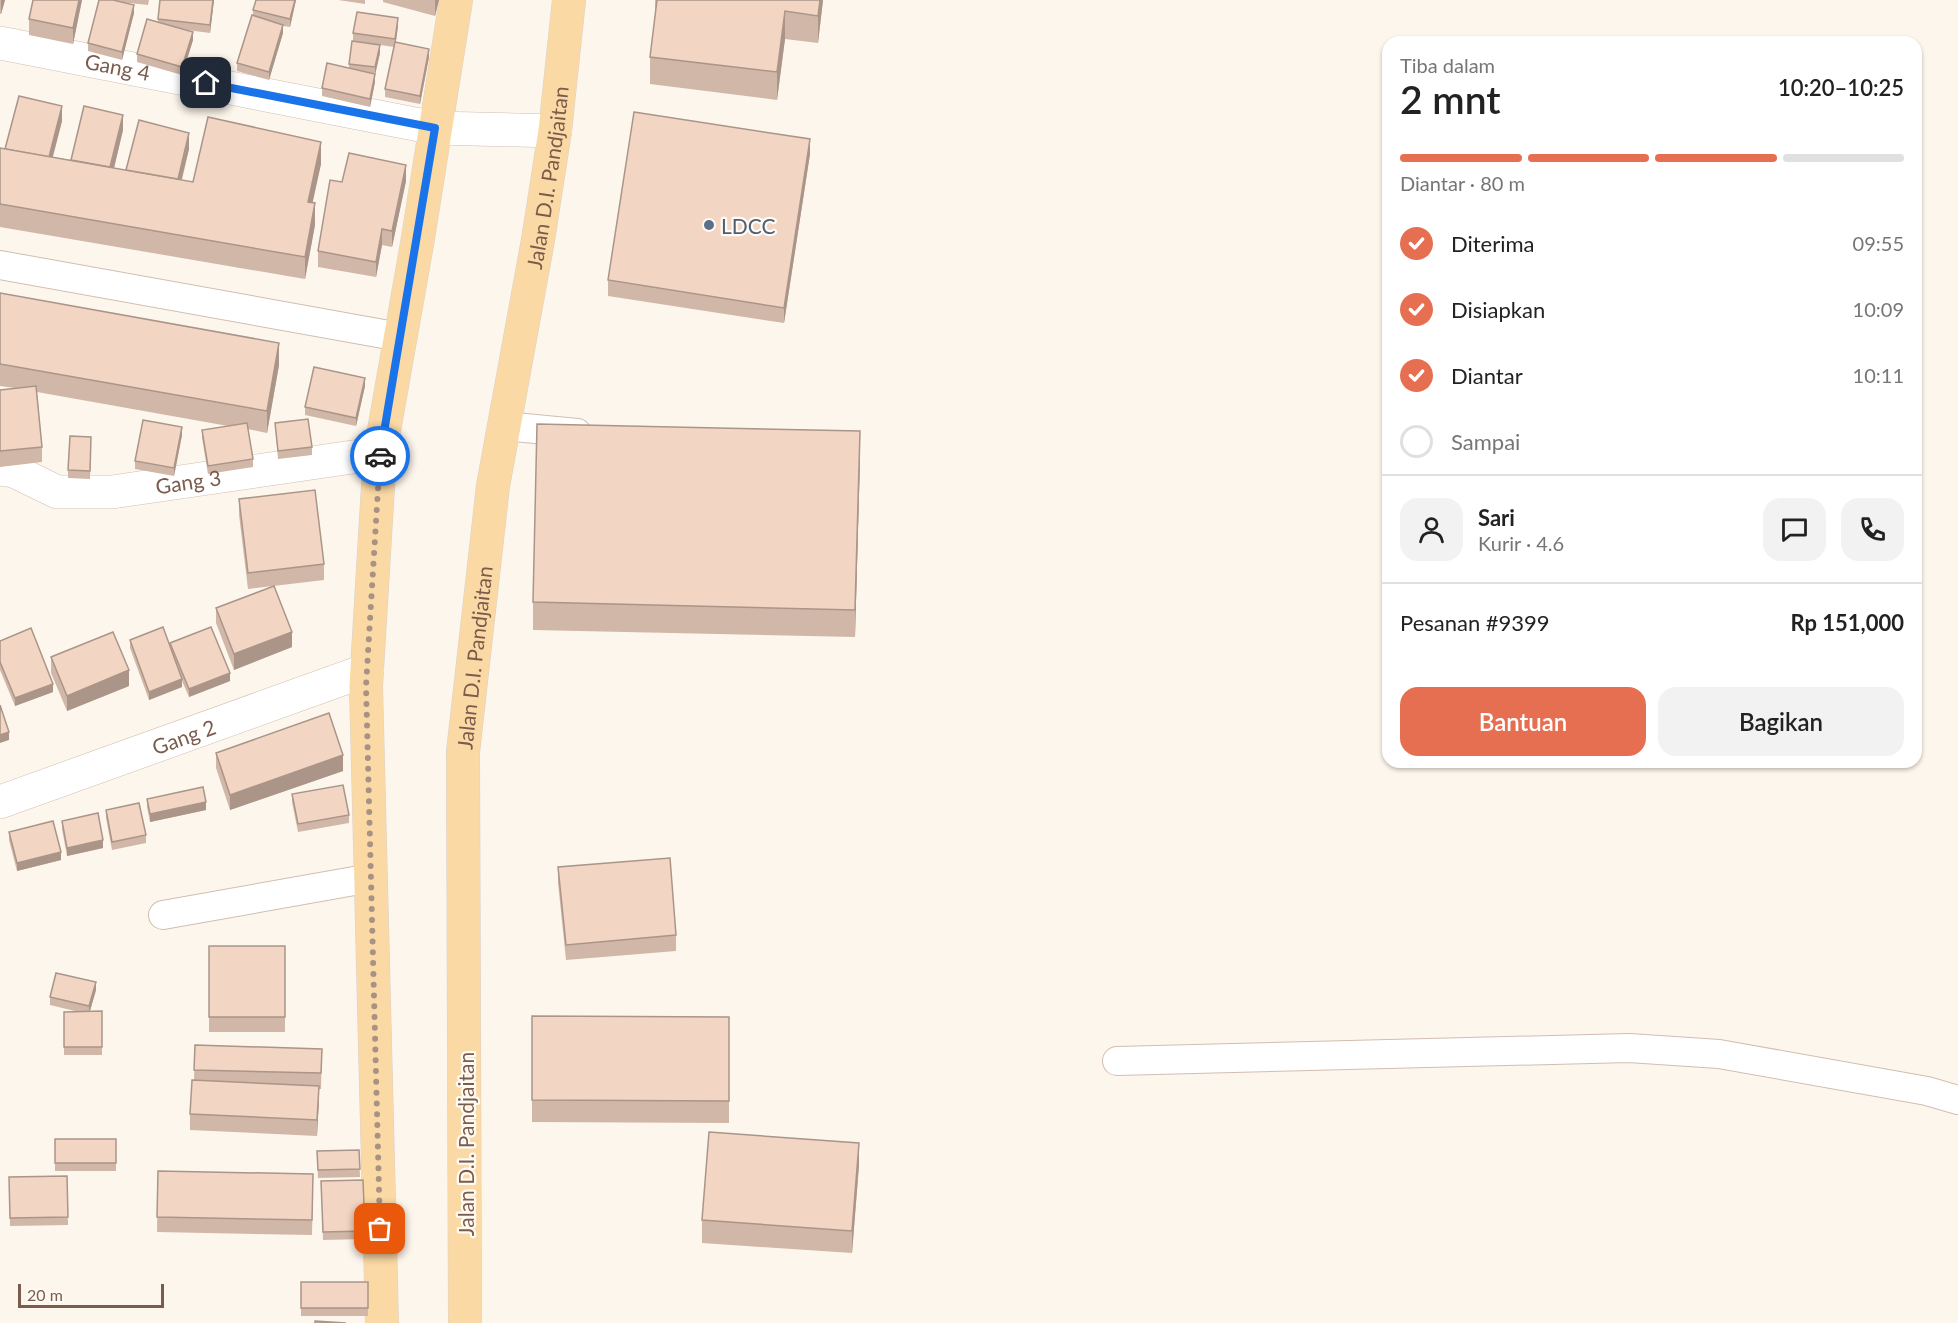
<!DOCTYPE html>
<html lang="id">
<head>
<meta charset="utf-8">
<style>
	body { margin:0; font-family:Lato,sans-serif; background:#f2f2f2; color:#222; height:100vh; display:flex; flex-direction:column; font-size:22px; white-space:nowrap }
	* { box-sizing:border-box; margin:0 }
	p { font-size:20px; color:#767676 }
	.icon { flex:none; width:33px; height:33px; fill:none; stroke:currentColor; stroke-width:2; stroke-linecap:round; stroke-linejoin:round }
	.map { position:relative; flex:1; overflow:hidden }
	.details { position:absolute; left:1382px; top:36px; width:540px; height:732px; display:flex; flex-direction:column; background:#fff; border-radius:18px; box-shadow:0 2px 4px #0004 }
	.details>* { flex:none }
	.scale { position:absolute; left:18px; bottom:15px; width:146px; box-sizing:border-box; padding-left:6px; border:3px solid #7a5c4d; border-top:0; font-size:16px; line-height:21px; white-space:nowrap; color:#7a5c4d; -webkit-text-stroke:4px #fffaf3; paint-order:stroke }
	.pin { position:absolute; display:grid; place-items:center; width:51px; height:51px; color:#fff; margin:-26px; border-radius:12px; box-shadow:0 3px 9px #0006 }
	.courier { position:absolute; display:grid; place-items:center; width:60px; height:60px; margin:-30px; border:4px solid #1a73e8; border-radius:50%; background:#fff; color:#222; box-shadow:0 2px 8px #0007 }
	.summary em { font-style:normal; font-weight:600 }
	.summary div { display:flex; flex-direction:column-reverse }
	.summary { display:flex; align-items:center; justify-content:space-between; height:102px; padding:0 18px }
	h1 { font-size:39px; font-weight:600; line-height:45px }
	.bar { display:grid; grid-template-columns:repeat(4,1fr); gap:9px 6px; align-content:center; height:72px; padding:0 18px }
	.bar i { height:8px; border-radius:4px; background:#e0e0e0 }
	.bar .current { background:#e76f51 }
	.bar p { grid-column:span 4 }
	.line { display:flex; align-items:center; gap:15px; padding:0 18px; border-top:2px solid #e0e0e0 }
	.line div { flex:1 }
	.round { display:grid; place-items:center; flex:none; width:63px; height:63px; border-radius:18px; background:#f2f2f2 }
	ol { padding:0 18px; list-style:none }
	li { display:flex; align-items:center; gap:18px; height:66px }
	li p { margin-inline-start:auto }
	li .icon { padding:6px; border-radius:50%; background:#e76f51; color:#fff; stroke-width:4 }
	li:last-child { color:#767676 }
	li i { width:33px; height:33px; border:3px solid #e0e0e0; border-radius:50% }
	.action { display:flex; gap:12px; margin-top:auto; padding:12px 18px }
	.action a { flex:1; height:69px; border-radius:18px; background:#e76f51; color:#fff; font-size:24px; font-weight:600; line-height:69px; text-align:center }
	.action a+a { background:#f2f2f2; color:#222 }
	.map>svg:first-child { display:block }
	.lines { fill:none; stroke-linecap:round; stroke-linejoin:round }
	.service-casing { stroke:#d1beb0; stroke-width:30 }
	.minor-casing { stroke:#d1beb0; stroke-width:34 }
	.primary-casing { stroke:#dad1cd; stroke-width:34 }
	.service { stroke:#fff; stroke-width:28 }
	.minor { stroke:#fff; stroke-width:33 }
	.primary { stroke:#fbd9a5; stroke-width:33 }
	.wall { fill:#d1b7a8 }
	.shaded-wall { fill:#aa9588 }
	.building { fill:#f3d5c3; stroke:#aa9588; stroke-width:1.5 }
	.done { stroke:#a89285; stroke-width:6; stroke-dasharray:0 10.8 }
	.route { stroke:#1a73e8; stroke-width:8 }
	.service-dot { fill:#5c6f8a; stroke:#fffaf3; stroke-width:2 }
	.labels { text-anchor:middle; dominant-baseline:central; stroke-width:4.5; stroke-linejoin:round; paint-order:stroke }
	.street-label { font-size:21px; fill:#7a5c4d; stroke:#fffaf3 }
	.service-label { font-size:21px; fill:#4e5e75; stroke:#fffaf3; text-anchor:start }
</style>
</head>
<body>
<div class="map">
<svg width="1958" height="1323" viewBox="0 0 1958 1323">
	<rect width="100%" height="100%" fill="#fdf6ec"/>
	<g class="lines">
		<defs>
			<g id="service">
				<polyline points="0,265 400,337"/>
				<polyline points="504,426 577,433"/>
				<polyline points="163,915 371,878"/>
				<polyline points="1117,1061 1629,1048 1719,1054 1927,1091 1958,1100"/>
			</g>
			<g id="minor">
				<path id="s1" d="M 0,43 L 435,128 L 555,131"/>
				<path id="s2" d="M 0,469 L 14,471 L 57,492 L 112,492 L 380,453"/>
				<path id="s3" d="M 0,802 L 367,670"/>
			</g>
			<g id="primary">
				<polyline points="382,1323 366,686 380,453 417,244 456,0"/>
				<path id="s4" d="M 465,1323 L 463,752 L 493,486 L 538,240 L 555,131 L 569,0"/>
			</g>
		</defs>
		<!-- service casing -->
		<use href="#service" class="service-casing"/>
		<!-- minor casing -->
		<use href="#minor" class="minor-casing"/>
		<!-- primary casing -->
		<use href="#primary" class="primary-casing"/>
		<!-- service -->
		<use href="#service" class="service"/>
		<!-- minor -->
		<use href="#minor" class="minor"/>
		<!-- primary -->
		<use href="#primary" class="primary"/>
	</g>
	<!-- wall -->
	<g class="wall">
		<polygon points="0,0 5,0 1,14 0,14"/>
		<polygon points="33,0 82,0 73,44 29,35 29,19"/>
		<polygon points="99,0 149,0 148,5 120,2 134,13 122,60 88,51 88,43"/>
		<polygon points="214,0 210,33 187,30 193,40 182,75 137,62 137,54 158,22 158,19"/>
		<polygon points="296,0 290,27 283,26 283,33 269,80 237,71 237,63 253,16 253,10"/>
		<polygon points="338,0 365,0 365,4"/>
		<polygon points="383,0 439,0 435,16 383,2"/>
		<polygon points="655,0 823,0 818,43 785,39 777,100 650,84 650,57 655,17"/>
		<polygon points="398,26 396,42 429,57 420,104 385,97 385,89 394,47 353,41 353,33"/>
		<polygon points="380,53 375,75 375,82 370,107 322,96 322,88 349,68 349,64"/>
		<polygon points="62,121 53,157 71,160 123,130 114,168 126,170 189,149 182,180 193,182 321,164 312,202 315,225 305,279 0,227 0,148 5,149"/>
		<polygon points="810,154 784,323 608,296 608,280"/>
		<polygon points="406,181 392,247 382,245 376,277 318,267 318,251 342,182"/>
		<polygon points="0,293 279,365 267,433 248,429 253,459 253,467 208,474 202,438 202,430 228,426 37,392 42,447 42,462 0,467 0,390 15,388 0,386"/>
		<polygon points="365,386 356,426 305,415 305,407"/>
		<polygon points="275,423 312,447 312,455 278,459"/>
		<polygon points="182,435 174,476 135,469 135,461"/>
		<polygon points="91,437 90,479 68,478 68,470"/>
		<polygon points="860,459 855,637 533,630 533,602"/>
		<polygon points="239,499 324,564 324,580 248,589 239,515"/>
		<polygon points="216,608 292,647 234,670 216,623"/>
		<polygon points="130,640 170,647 170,643 230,681 189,697 182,681 182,687 149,700 130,648"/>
		<polygon points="0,641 53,692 15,706 0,670"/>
		<polygon points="51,657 129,686 67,711 51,673"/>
		<polygon points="216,753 343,771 230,810 216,768"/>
		<polygon points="292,794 349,815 349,823 298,832 292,802"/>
		<polygon points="147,799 206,810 150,822 147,807"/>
		<polygon points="106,810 146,835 146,843 112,850 106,818"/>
		<polygon points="62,821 103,848 67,856 62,829"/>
		<polygon points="9,832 61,860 17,871 9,840"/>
		<polygon points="558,867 676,935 676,951 566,960 558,883"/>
		<rect x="209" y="946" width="76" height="86"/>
		<polygon points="96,990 90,1011 102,1011 102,1055 64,1055 64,1012 79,1012 50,1005 50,997"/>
		<polygon points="532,1016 729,1017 729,1123 532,1122"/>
		<polygon points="195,1045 322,1049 321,1089 319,1089 317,1136 190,1130 190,1114 194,1080"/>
		<rect x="55" y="1139" width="61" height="32"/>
		<polygon points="359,1150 360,1177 318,1178 317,1151"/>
		<polygon points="859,1165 852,1253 702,1243 702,1220"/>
		<polygon points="158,1171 313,1189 312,1235 157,1232"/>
		<polygon points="67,1176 68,1225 10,1226 9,1177"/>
		<polygon points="363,1180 365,1239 323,1240 321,1181"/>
		<rect x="301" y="1282" width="67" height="34"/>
	</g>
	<!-- shaded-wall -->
	<g class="shaded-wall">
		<polygon points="1,0 5,0 1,14"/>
		<polygon points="79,0 82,0 73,44 73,28"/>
		<polygon points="213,0 214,0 210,33 210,25"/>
		<polygon points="295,0 296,0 290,27 290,19"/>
		<polygon points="435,0 439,0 435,16"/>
		<polygon points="820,0 823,0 818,43 818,16"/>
		<polygon points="134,5 134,13 122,60 122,52"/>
		<polygon points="785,11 785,39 777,100 777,72"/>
		<polygon points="398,18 398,26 395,47 395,39"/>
		<polygon points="283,25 283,33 269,80 269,72"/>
		<polygon points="193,32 193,40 182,75 182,67"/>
		<polygon points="380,45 380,53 375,75 375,67"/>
		<polygon points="429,49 429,57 420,104 420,96"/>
		<polygon points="375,74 375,82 370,107 370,99"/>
		<polygon points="62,106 62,121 47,178 47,163"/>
		<polygon points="123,115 123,130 109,189 109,174"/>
		<polygon points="189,133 189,149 176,201 176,185"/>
		<polygon points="810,139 810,154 784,323 784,308"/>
		<polygon points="321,142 321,164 308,224 308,202"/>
		<polygon points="406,165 406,181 392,247 392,231"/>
		<polygon points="315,203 315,225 305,279 305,257"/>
		<polygon points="382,229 382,245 376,277 376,262"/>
		<polygon points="279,343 279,365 267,433 267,411"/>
		<polygon points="365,378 365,386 356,426 356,418"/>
		<polygon points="182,427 182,435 174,476 174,468"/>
		<polygon points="860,431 860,459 855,637 855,610"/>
		<polygon points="292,632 292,647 234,670 234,654"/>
		<polygon points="129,670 129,686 67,711 67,696"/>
		<polygon points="230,673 230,681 189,697 189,689"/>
		<polygon points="182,679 182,687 149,700 149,692"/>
		<polygon points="53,684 53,692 15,706 15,698"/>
		<polygon points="9,732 9,740 0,743 0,735"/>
		<polygon points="343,755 343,771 230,810 230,795"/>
		<polygon points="206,802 206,810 150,822 150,814"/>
		<polygon points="103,840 103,848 67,856 67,848"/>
		<polygon points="61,852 61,860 17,871 17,863"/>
		<polygon points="96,982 96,990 89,1014 89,1006"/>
		<polygon points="319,1086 319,1101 317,1136 317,1120"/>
		<polygon points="859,1143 859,1165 852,1253 852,1231"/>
	</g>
	<!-- building -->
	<g class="building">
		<polygon points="33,0 79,0 73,28 29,19"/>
		<polygon points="99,0 113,0 134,5 122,52 88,43"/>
		<polygon points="160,0 213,0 210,25 158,19"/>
		<polygon points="256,0 295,0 290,19 253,10"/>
		<polygon points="657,0 820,0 818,16 785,11 777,72 650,57"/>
		<polygon points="357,12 398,18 395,39 353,33"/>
		<polygon points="252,15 283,25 269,72 237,63"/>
		<polygon points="147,19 193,32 182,67 137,54"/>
		<polygon points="352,41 380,45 375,67 349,64"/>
		<polygon points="395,42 429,49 420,96 385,89"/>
		<polygon points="327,63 375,74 370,99 322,88"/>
		<polygon points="19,96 62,106 49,157 5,149"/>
		<polygon points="84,106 123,115 110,167 71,160"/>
		<polygon points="634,112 810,139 784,308 608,280"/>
		<polygon points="208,117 321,142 308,202 315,203 305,257 0,204 0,148 193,182"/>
		<polygon points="139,120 189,133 178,179 126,170"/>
		<polygon points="349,153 406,165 392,231 382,229 376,262 318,251 330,180 342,182"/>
		<polygon points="0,293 279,343 267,411 0,364"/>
		<polygon points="314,367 365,378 356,418 305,407"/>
		<polygon points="36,386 42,447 0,451 0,390"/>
		<polygon points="308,419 312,447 278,451 275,423"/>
		<polygon points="143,420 182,427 174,468 135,461"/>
		<polygon points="247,423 253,459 208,466 202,430"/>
		<polygon points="537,424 860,431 855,610 533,602"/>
		<polygon points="70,436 91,437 90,471 68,470"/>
		<polygon points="315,490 324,564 248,573 239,499"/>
		<polygon points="274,586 292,632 234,654 216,608"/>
		<polygon points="163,627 182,679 149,692 130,640"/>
		<polygon points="211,627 230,673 189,689 170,643"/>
		<polygon points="31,628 53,684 15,698 0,662 0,641"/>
		<polygon points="113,632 129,670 67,696 51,657"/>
		<polygon points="0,705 9,732 0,735"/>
		<polygon points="329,713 343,755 230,795 216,753"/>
		<polygon points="343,785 349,815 298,824 292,794"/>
		<polygon points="203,787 206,802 150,814 147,799"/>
		<polygon points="139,803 146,835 112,842 106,810"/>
		<polygon points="98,813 103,840 67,848 62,821"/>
		<polygon points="53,821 61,852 17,863 9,832"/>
		<polygon points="670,858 676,935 566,945 558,867"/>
		<rect x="209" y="946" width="76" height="71"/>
		<polygon points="56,973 96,982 89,1006 50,997"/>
		<polygon points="102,1011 102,1047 64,1047 64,1012"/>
		<polygon points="532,1016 729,1017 729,1101 532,1100"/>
		<polygon points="195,1045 322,1049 321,1073 194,1070"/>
		<polygon points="192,1080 319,1086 317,1120 190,1114"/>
		<polygon points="709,1132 859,1143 852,1231 702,1220"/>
		<rect x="55" y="1139" width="61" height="24"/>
		<polygon points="359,1150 360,1169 318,1170 317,1151"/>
		<polygon points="158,1171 313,1174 312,1220 157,1217"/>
		<polygon points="67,1176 68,1217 10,1218 9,1177"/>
		<polygon points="363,1180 365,1231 323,1232 321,1181"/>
		<rect x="301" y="1282" width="67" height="26"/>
		<polygon points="315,1321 346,1323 315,1323"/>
	</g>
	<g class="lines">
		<!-- done -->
		<polyline class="done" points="380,456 366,686 380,1229"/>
		<!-- route -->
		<polyline class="route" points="206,83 435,128 380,456"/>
	</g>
	<!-- markers -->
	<circle class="service-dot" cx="709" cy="225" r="6"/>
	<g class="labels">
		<!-- street labels -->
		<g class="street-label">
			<text stroke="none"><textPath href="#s1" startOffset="120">Gang 4</textPath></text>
			<text stroke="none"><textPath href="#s4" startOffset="1152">Jalan D.I. Pandjaitan</textPath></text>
			<text stroke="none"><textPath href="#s2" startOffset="194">Gang 3</textPath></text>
			<text stroke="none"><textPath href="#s4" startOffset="666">Jalan D.I. Pandjaitan</textPath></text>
			<text stroke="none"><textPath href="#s3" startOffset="195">Gang 2</textPath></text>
			<text transform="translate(465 1144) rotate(-90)">Jalan D.I. Pandjaitan</text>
		</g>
		<!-- service labels -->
		<g class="service-label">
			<text x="721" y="225">LDCC</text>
		</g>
	</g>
</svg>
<div class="scale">20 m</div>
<div class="pin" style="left:380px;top:1229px;background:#ea580c"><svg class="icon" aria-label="bag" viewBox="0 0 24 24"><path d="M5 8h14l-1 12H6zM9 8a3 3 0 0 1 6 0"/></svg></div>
<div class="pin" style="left:206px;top:83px;background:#1f2937"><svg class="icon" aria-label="home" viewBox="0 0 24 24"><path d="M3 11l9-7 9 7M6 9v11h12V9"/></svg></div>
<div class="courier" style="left:380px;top:456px"><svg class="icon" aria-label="car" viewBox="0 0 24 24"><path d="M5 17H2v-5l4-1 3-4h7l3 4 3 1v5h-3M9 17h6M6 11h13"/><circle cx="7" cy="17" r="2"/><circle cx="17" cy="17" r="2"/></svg></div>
<section class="details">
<div class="summary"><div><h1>2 mnt</h1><p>Tiba dalam</p></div><em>10:20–10:25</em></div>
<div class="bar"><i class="current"></i><i class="current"></i><i class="current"></i><i></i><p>Diantar · 80 m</p></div>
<ol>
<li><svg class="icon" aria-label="check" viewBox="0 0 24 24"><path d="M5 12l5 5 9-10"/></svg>Diterima<p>09:55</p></li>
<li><svg class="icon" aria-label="check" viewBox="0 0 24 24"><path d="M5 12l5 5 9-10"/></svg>Disiapkan<p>10:09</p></li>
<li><svg class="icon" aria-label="check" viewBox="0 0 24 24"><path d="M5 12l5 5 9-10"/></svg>Diantar<p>10:11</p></li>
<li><i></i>Sampai</li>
</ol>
<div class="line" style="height:108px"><a class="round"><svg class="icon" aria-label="person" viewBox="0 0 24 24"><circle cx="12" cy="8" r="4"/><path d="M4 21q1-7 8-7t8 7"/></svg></a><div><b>Sari</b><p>Kurir · 4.6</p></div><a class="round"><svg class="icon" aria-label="chat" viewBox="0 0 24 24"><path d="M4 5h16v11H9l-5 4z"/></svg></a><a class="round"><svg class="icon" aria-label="phone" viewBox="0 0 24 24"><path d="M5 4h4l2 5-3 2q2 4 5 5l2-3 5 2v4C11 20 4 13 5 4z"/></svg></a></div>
<div class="line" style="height:78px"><div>Pesanan #9399</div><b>Rp 151,000</b></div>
<div class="action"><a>Bantuan</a><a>Bagikan</a></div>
</section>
</div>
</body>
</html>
